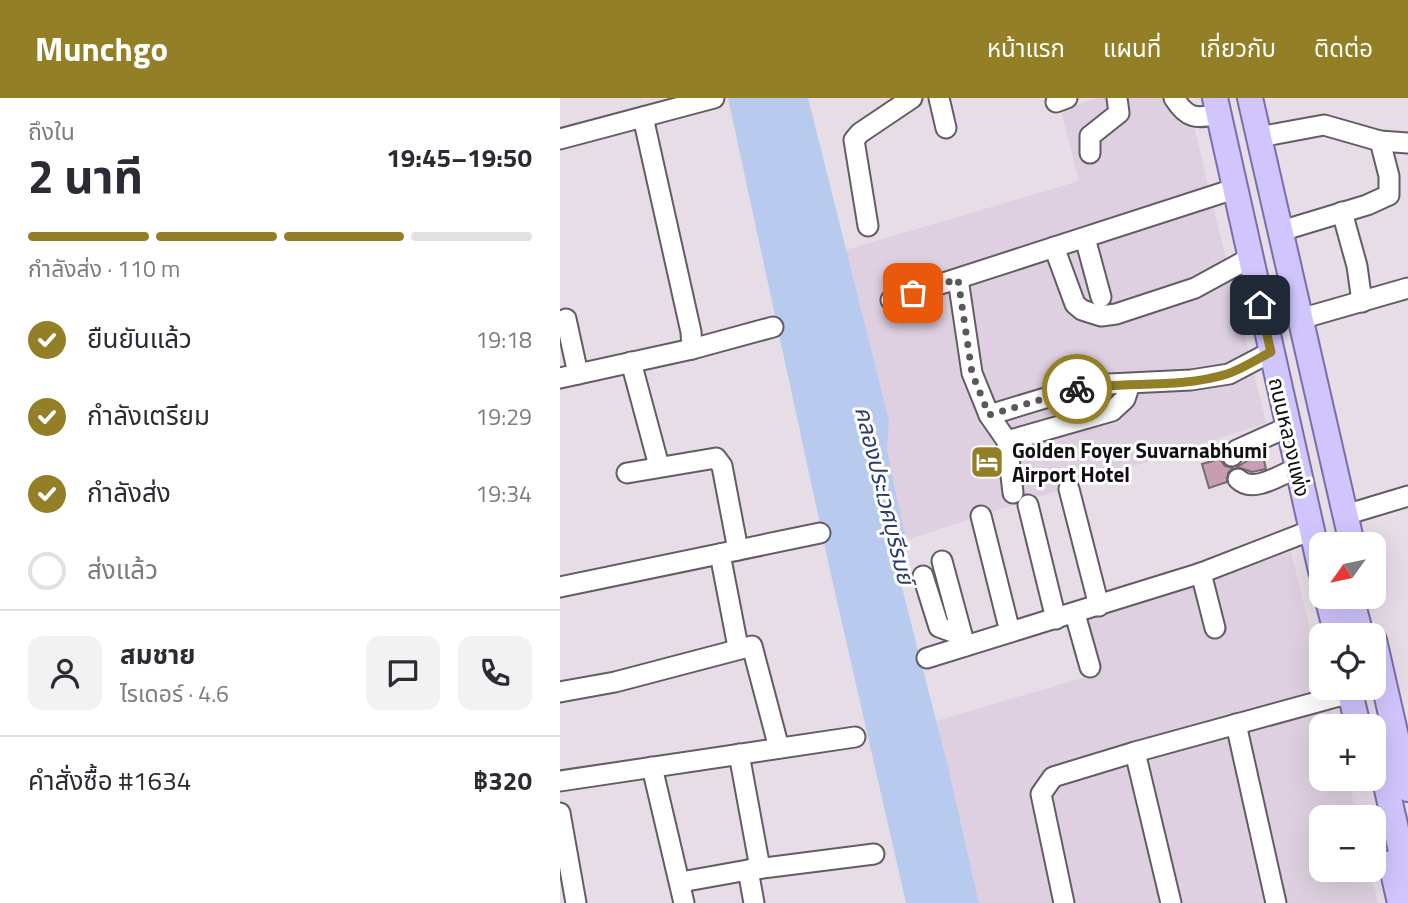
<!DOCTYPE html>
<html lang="th">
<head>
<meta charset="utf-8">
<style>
	body { margin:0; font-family:"Titillium Web","Noto Sans Thai",sans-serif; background:#f2f2f3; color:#2b2b33; height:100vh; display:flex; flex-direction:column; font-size:26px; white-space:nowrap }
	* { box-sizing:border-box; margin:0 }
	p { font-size:23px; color:#7c7c81 }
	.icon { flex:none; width:38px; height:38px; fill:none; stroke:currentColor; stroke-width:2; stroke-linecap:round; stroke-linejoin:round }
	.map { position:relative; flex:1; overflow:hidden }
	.drawer { display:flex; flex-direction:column; background:#fff; width:560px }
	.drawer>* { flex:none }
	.needle { width:46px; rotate:237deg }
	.fabs { position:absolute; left:749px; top:434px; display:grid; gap:14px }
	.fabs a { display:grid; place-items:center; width:77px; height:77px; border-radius:14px; background:#fff; box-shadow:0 7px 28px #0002; font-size:35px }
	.pin { position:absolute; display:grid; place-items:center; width:60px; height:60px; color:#fff; margin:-30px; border-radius:14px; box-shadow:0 4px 10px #0006 }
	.courier { position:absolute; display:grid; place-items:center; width:70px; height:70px; margin:-35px; border:5px solid #927f26; border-radius:50%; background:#fff; color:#222; box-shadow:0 2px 9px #0007 }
	.headline em { font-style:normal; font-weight:700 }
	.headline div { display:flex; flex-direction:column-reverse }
	.headline { display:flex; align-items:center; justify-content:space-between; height:119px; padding:0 28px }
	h1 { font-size:46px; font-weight:700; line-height:52px }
	.bar { display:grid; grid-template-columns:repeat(4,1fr); gap:10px 7px; align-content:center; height:84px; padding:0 28px }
	.bar i { height:9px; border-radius:5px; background:#e1e1e2 }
	.bar .selected { background:#927f26 }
	.bar p { grid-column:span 4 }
	.line { display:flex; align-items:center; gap:18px; padding:0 28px; border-top:2px solid #e1e1e2 }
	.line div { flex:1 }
	.round { display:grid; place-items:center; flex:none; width:74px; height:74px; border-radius:14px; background:#f2f2f3 }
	ol { padding:0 28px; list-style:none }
	li { display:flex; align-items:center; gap:21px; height:77px }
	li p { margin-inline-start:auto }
	li .icon { padding:7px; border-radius:50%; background:#927f26; color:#fff; stroke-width:4 }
	li:last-child { color:#7c7c81 }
	li i { width:38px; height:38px; border:4px solid #e1e1e2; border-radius:50% }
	header { display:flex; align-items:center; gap:42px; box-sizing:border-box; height:98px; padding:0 35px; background:#927f26; color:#fff }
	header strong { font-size:33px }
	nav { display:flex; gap:38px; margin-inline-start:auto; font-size:24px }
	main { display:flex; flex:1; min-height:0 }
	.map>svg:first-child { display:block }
	.built { fill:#ded0e0 }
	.water { fill:#b9caef }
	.building { fill:#c79db1; stroke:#766b70; stroke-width:2 }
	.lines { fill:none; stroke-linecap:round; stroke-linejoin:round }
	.minor-casing { stroke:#635c65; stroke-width:23 }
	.major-casing { stroke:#7a6da9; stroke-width:28 }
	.minor { stroke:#fff; stroke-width:19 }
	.major { stroke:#d1c5fd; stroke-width:24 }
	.done { stroke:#5c575d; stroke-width:7; stroke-dasharray:0 12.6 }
	.route { stroke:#927f26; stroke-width:9 }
	.labels { text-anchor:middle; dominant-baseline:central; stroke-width:6; stroke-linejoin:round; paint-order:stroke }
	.street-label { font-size:21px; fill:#110f12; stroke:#fff }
	.poi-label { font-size:21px; font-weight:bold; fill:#110f12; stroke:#fff; text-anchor:start }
	.water-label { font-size:23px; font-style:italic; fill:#293c6c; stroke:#fff }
</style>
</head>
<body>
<header>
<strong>Munchgo</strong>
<nav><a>หน้าแรก</a><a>แผนที่</a><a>เกี่ยวกับ</a><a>ติดต่อ</a></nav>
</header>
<main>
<section class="drawer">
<div class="headline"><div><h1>2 นาที</h1><p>ถึงใน</p></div><em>19:45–19:50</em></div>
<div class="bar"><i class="selected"></i><i class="selected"></i><i class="selected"></i><i></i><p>กำลังส่ง · 110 m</p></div>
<ol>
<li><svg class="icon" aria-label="check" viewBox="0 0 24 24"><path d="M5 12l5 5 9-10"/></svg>ยืนยันแล้ว<p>19:18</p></li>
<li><svg class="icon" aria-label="check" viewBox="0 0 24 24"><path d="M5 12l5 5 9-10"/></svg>กำลังเตรียม<p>19:29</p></li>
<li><svg class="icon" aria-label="check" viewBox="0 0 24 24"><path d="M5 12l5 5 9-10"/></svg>กำลังส่ง<p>19:34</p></li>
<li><i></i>ส่งแล้ว</li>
</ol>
<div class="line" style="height:126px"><a class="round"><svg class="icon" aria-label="person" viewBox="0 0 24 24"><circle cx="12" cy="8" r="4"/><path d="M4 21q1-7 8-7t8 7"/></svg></a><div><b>สมชาย</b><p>ไรเดอร์ · 4.6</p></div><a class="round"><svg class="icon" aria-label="chat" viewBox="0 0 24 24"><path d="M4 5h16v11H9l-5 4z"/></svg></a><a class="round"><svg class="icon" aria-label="phone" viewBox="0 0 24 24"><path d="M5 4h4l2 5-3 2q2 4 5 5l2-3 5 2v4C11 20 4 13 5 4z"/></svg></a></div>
<div class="line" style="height:91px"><div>คำสั่งซื้อ #1634</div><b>฿320</b></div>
</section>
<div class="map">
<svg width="848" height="805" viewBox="0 0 848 805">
	<rect width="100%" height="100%" fill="#e6dde7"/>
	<!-- built -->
	<g class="built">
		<polygon points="537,0 627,0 706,325 346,442 327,352 329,322 286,152 519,83 501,11"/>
		<polygon points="731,454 761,575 761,590 765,590 774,628 761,628 761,681 788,681 797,719 761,719 761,772 810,772 818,805 419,805 376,623 539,575 523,520 651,477"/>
	</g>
	<!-- water -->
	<polygon class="water" points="168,0 248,0 329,322 327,352 346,442 331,447 388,669 419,805 346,805 271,477"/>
	<!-- building -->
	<g class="building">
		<polygon points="702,354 706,371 692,374 677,369"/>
		<polygon points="660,361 665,368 673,370 668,375 667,384 649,390 642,366"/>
	</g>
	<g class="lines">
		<defs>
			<g id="minor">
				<polyline points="379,0 386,30"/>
				<path d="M 614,0 C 627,21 636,21 659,16"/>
				<polyline points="496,4 507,0"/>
				<polyline points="83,19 131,234 132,251"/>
				<polyline points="699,39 764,27 820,43 848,45"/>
				<polyline points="0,41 154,0"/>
				<polyline points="530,55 530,38 559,15 557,0"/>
				<polyline points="782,114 797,168 802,204"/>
				<polyline points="308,128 294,42 300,35 352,0"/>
				<polyline points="721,133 807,107 829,97 829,78 820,43"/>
				<polyline points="525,140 541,199"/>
				<polyline points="494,149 515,206 522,212 541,218 556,216 635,190 690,160"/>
				<polyline points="398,181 412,275 429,317 515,291 549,286 631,282 669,276 711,254"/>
				<polyline points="331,202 674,91"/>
				<polyline points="6,221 18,276"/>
				<polyline points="740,221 848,190"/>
				<polyline points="71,264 99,368"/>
				<polyline points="0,280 132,251 213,229"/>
				<polyline points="429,317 447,343 552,313 565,301 570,286"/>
				<polyline points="447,343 453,395"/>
				<polyline points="672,358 677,352 728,329"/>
				<polyline points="67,375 156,360 162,368 178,452"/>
				<path d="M 678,381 C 693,396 720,377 737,370"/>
				<polyline points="509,391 539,508"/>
				<polyline points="468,407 496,521"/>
				<polyline points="785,417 848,398"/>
				<polyline points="421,418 450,534"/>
				<polyline points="160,456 178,549"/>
				<polyline points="382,463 405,548"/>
				<polyline points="641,475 655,530"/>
				<polyline points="363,478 379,529 401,537"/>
				<polyline points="0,489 260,435"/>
				<polyline points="515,516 530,569"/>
				<polyline points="367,560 641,475 752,432"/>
				<polyline points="0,594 55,584 192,548 219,650"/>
				<polyline points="676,626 716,805"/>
				<polyline points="179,656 200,770"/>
				<polyline points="92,669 124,805"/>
				<polyline points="0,683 295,639"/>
				<polyline points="0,715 16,805"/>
				<polyline points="188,772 194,805"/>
				<polyline points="121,784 188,772 314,756"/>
				<polyline points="504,805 481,696 493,679 575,654"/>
				<polyline points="611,805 575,654 790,595"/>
			</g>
			<g id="major">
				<polyline points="655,0 761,473"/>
				<polyline points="690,0 792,446"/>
				<polyline points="767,499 777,537"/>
				<polyline points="791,499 801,537"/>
				<polyline points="814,542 848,691"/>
				<polyline points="789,590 798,628"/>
				<polyline points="814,635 848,783"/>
				<polyline points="831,765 840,805"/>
			</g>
		</defs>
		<!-- minor casing -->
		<use href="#minor" class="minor-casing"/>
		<!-- major casing -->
		<use href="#major" class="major-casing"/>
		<!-- minor -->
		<use href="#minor" class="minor"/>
		<!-- major -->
		<use href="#major" class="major"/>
	</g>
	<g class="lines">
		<!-- done -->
		<polyline class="done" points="353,195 398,181 412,275 429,317 517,291"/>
		<!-- route -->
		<path class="route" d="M 517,291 C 566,283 619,291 667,276 C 682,271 697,261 711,254 L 700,207"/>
	</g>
	<!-- icons -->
	<defs>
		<symbol id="hotel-square" viewBox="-11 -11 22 22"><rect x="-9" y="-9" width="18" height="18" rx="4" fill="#927f26" stroke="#fff"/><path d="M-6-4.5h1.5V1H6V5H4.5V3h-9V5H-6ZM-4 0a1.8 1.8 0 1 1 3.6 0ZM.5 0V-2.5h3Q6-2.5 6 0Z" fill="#fff"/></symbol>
	</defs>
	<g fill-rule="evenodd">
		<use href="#hotel-square" x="408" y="345" width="38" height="38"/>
	</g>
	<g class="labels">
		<!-- street labels -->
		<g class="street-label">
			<text transform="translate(730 339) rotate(77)">ถนนหลวงแพ่ง</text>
		</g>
		<!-- poi labels -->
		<g class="poi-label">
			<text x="452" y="352">Golden Foyer Suvarnabhumi<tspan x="452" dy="24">Airport Hotel</tspan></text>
		</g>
		<!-- water labels -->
		<g class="water-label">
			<text transform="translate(325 397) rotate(76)">คลองประเวศบุรีรมย์</text>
		</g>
	</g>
</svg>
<div class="fabs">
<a><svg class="needle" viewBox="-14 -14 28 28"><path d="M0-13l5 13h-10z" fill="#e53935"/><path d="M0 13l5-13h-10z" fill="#7c7c81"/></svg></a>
<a><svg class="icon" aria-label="locate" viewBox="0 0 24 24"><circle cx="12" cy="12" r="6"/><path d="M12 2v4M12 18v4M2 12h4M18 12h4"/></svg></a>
<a>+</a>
<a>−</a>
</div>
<div class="pin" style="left:353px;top:195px;background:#ea580c"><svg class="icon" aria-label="bag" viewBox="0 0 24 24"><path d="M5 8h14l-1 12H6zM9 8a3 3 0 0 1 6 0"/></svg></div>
<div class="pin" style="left:700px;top:207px;background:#1f2937"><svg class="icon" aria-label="home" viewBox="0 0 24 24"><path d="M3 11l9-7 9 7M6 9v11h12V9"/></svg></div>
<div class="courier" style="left:517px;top:291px"><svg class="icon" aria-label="bike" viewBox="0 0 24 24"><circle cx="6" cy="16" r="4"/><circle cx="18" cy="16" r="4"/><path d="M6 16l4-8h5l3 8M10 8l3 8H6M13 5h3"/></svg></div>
</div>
</main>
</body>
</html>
